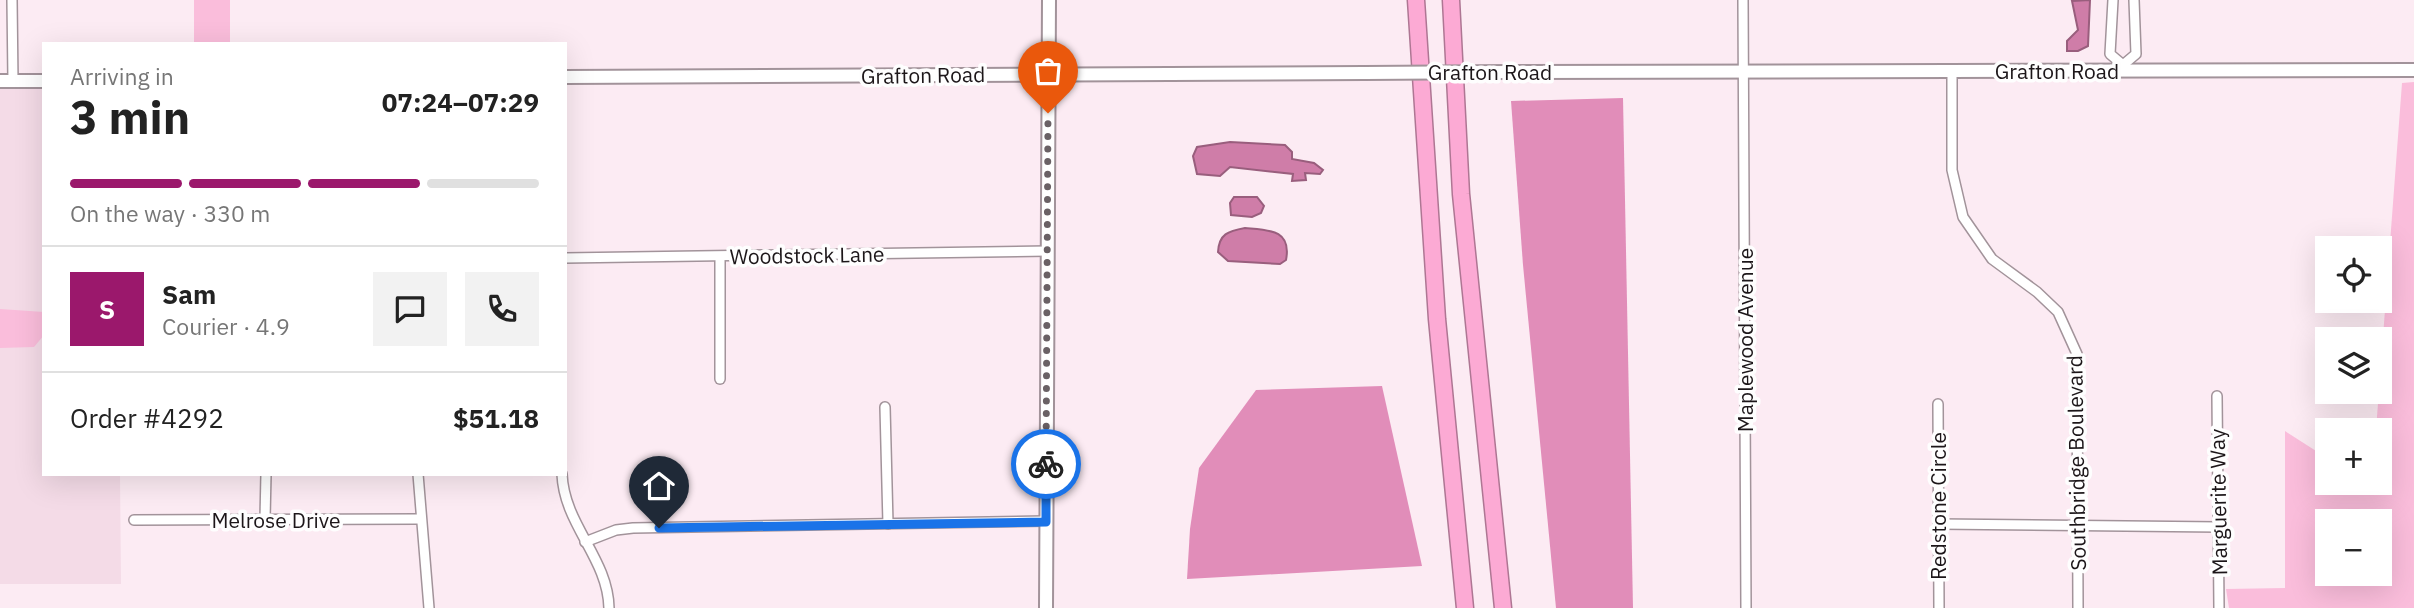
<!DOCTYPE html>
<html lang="en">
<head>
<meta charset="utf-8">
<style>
	body { margin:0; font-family:"IBM Plex Sans",sans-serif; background:#f2f2f2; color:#222; height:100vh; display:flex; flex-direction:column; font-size:26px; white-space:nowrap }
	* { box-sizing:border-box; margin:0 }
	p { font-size:23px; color:#767676 }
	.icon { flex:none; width:38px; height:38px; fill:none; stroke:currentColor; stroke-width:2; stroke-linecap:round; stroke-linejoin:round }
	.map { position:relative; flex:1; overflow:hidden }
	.details { position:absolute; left:42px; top:42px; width:525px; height:434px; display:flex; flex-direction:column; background:#fff; border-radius:0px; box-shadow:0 7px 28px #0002 }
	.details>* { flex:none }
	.buttons { position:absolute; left:2315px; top:236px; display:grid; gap:14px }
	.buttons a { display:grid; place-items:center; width:77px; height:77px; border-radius:0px; background:#fff; box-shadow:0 7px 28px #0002; font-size:35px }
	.pin { position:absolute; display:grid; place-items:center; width:60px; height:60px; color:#fff; margin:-72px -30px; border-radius:50% 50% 50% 0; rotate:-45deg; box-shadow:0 0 7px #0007 }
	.pin .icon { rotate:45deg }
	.courier { position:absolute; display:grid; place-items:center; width:70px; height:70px; margin:-35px; border:5px solid #1a73e8; border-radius:50%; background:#fff; color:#222; box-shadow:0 2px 9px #0007 }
	.overview em { font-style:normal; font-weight:800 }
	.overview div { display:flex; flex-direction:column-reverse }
	.overview { display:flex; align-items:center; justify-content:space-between; height:119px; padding:0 28px }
	h1 { font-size:46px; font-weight:800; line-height:52px }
	.bar { display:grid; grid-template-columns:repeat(4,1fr); gap:10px 7px; align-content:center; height:84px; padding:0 28px }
	.bar i { height:9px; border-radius:5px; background:#e0e0e0 }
	.bar .selected { background:#9b186c }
	.bar p { grid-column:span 4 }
	.line { display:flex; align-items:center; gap:18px; padding:0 28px; border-top:2px solid #e0e0e0 }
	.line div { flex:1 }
	.round { display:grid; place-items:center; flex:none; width:74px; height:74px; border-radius:0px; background:#f2f2f2 }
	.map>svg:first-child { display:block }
	.built { fill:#f4dbe7 }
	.green { fill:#fabddb; fill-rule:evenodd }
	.forest { fill:#e18db9 }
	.water { fill:#cf7da8; stroke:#995e7d; stroke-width:2 }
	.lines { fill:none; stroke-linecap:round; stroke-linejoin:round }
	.street-casing { stroke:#a2939a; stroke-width:12 }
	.secondary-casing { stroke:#a2939a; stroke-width:16 }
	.highway-casing { stroke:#ae7693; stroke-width:19 }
	.street { stroke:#fff; stroke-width:9 }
	.secondary { stroke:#fff; stroke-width:12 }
	.highway { stroke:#fcaad4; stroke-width:16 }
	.secondary-bridge-casing { stroke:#a2939a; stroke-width:16; stroke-linecap:butt }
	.secondary-bridge { stroke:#fff; stroke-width:12 }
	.done { stroke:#6a6165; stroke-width:7; stroke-dasharray:0 12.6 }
	.route { stroke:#1a73e8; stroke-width:9 }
	.labels { text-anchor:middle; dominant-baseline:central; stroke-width:7; stroke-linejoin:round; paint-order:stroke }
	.street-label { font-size:21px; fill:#1c1619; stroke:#fefefe }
</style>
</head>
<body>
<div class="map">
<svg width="2414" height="608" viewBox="0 0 2414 608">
	<rect width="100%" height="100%" fill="#fcebf3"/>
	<!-- built -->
	<polygon class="built" points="0,81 44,81 44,474 120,474 121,584 0,584"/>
	<!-- green -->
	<g class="green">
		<rect x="194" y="0" width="36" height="44"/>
		<path d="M 2414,82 L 2414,608 L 2229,608 L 2226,589 L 2285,588 L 2285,431 L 2327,458 L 2328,483 L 2380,483 L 2380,430 L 2376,430 L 2402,83 ZM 2328,522 L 2380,522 L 2380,574 L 2328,574 Z"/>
		<polygon points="0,309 44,312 44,335 34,347 0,348"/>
	</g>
	<!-- forest -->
	<g class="forest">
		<polygon points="1623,98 1633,608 1556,608 1523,265 1511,101"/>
		<polygon points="1382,386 1422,566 1187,579 1190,529 1199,468 1256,390"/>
	</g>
	<!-- water -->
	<g class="water">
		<polygon points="2090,0 2088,46 2078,51 2067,51 2067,41 2078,30 2072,1"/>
		<polygon points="1230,142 1285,145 1292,152 1292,159 1314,163 1323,170 1320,174 1305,173 1306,180 1292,181 1293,174 1230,167 1220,176 1197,174 1193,156 1197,147"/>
		<polygon points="1234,197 1257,197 1264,206 1261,213 1252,217 1231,215 1230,203"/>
		<path d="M 1245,228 C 1268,230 1292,229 1286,260 L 1280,264 L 1228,261 L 1218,252 C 1219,234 1228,231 1245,228 Z"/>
	</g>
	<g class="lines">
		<defs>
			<g id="street">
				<polyline points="12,0 13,81"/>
				<polyline points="1743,0 1746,608"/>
				<polyline points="2113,0 2110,54 2123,65 2136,54 2134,0"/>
				<polyline points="1952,71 1952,170 1963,217 1992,259 2037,292 2058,312 2077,354 2078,608"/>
				<polyline points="565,258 1048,251"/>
				<polyline points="720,379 720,257"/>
				<polyline points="2217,396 2219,608"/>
				<polyline points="1938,404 1939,608"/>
				<polyline points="885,407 888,524"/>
				<polyline points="418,474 429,608"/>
				<path d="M 562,474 C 564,525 608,558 609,608"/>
				<polyline points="265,519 266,474"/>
				<polyline points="134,520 419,519"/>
				<polyline points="1938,524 2219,527"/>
				<polyline points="585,542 616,530 633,528 1046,521"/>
			</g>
			<g id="secondary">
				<polyline points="1508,72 2414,70"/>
				<polyline points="565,77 1365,73"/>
				<polyline points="0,81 44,81"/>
				<polyline points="1046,608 1049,0"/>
			</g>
			<g id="highway">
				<polyline points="1416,0 1437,319 1465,608"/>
				<polyline points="1451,0 1461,194 1503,608"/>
			</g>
		</defs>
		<!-- street casing -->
		<use href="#street" class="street-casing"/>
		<!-- secondary casing -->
		<use href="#secondary" class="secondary-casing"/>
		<!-- highway casing -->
		<use href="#highway" class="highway-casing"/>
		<!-- street -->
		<use href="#street" class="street"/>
		<!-- secondary -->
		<use href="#secondary" class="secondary"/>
		<!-- highway -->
		<use href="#highway" class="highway"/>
		<defs>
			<polyline id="secondary-bridge" points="1365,73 1508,72"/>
		</defs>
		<!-- secondary-bridge casing -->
		<use href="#secondary-bridge" class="secondary-bridge-casing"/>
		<!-- secondary-bridge -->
		<use href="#secondary-bridge" class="secondary-bridge"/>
	</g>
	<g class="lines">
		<!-- done -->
		<polyline class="done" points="1046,464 1048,113"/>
		<!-- route -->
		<polyline class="route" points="659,528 1046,522 1046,464"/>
	</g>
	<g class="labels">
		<!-- street labels -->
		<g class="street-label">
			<text x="2057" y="71">Grafton Road</text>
			<text x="1490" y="72">Grafton Road</text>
			<text transform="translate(923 75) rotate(-1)">Grafton Road</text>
			<text transform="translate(807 255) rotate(-1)">Woodstock Lane</text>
			<text transform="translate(1745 340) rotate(-90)">Maplewood Avenue</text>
			<text transform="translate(2076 463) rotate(-91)">Southbridge Boulevard</text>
			<text transform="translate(2218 502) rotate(-91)">Marguerite Way</text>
			<text transform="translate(1938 506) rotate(-90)">Redstone Circle</text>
			<text x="276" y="520">Melrose Drive</text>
		</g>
	</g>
</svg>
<div class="buttons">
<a><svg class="icon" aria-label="locate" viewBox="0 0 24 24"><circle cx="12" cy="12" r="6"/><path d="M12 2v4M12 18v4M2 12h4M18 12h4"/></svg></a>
<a><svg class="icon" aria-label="layers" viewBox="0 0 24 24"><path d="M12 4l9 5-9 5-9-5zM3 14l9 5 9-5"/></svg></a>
<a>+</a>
<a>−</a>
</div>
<div class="pin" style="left:1048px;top:113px;background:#ea580c"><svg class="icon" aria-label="bag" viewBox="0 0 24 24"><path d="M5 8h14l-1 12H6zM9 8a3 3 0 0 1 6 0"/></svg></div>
<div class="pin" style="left:659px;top:528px;background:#1f2937"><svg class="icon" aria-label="home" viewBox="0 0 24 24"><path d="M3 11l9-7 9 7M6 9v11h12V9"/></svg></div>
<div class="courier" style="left:1046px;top:464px"><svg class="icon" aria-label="bike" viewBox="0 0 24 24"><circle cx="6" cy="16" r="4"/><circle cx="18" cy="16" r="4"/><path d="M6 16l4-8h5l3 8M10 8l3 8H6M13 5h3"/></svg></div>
<section class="details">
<div class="overview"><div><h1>3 min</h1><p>Arriving in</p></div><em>07:24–07:29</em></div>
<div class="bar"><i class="selected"></i><i class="selected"></i><i class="selected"></i><i></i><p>On the way · 330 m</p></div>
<div class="line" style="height:126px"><b class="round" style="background:#9b186c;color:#fff">S</b><div><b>Sam</b><p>Courier · 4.9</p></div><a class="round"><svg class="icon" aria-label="chat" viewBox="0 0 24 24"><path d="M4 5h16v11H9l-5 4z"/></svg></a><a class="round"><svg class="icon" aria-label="phone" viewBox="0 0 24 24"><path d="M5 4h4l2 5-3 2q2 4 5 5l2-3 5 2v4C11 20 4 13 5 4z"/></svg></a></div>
<div class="line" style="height:91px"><div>Order #4292</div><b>$51.18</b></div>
</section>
</div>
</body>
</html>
